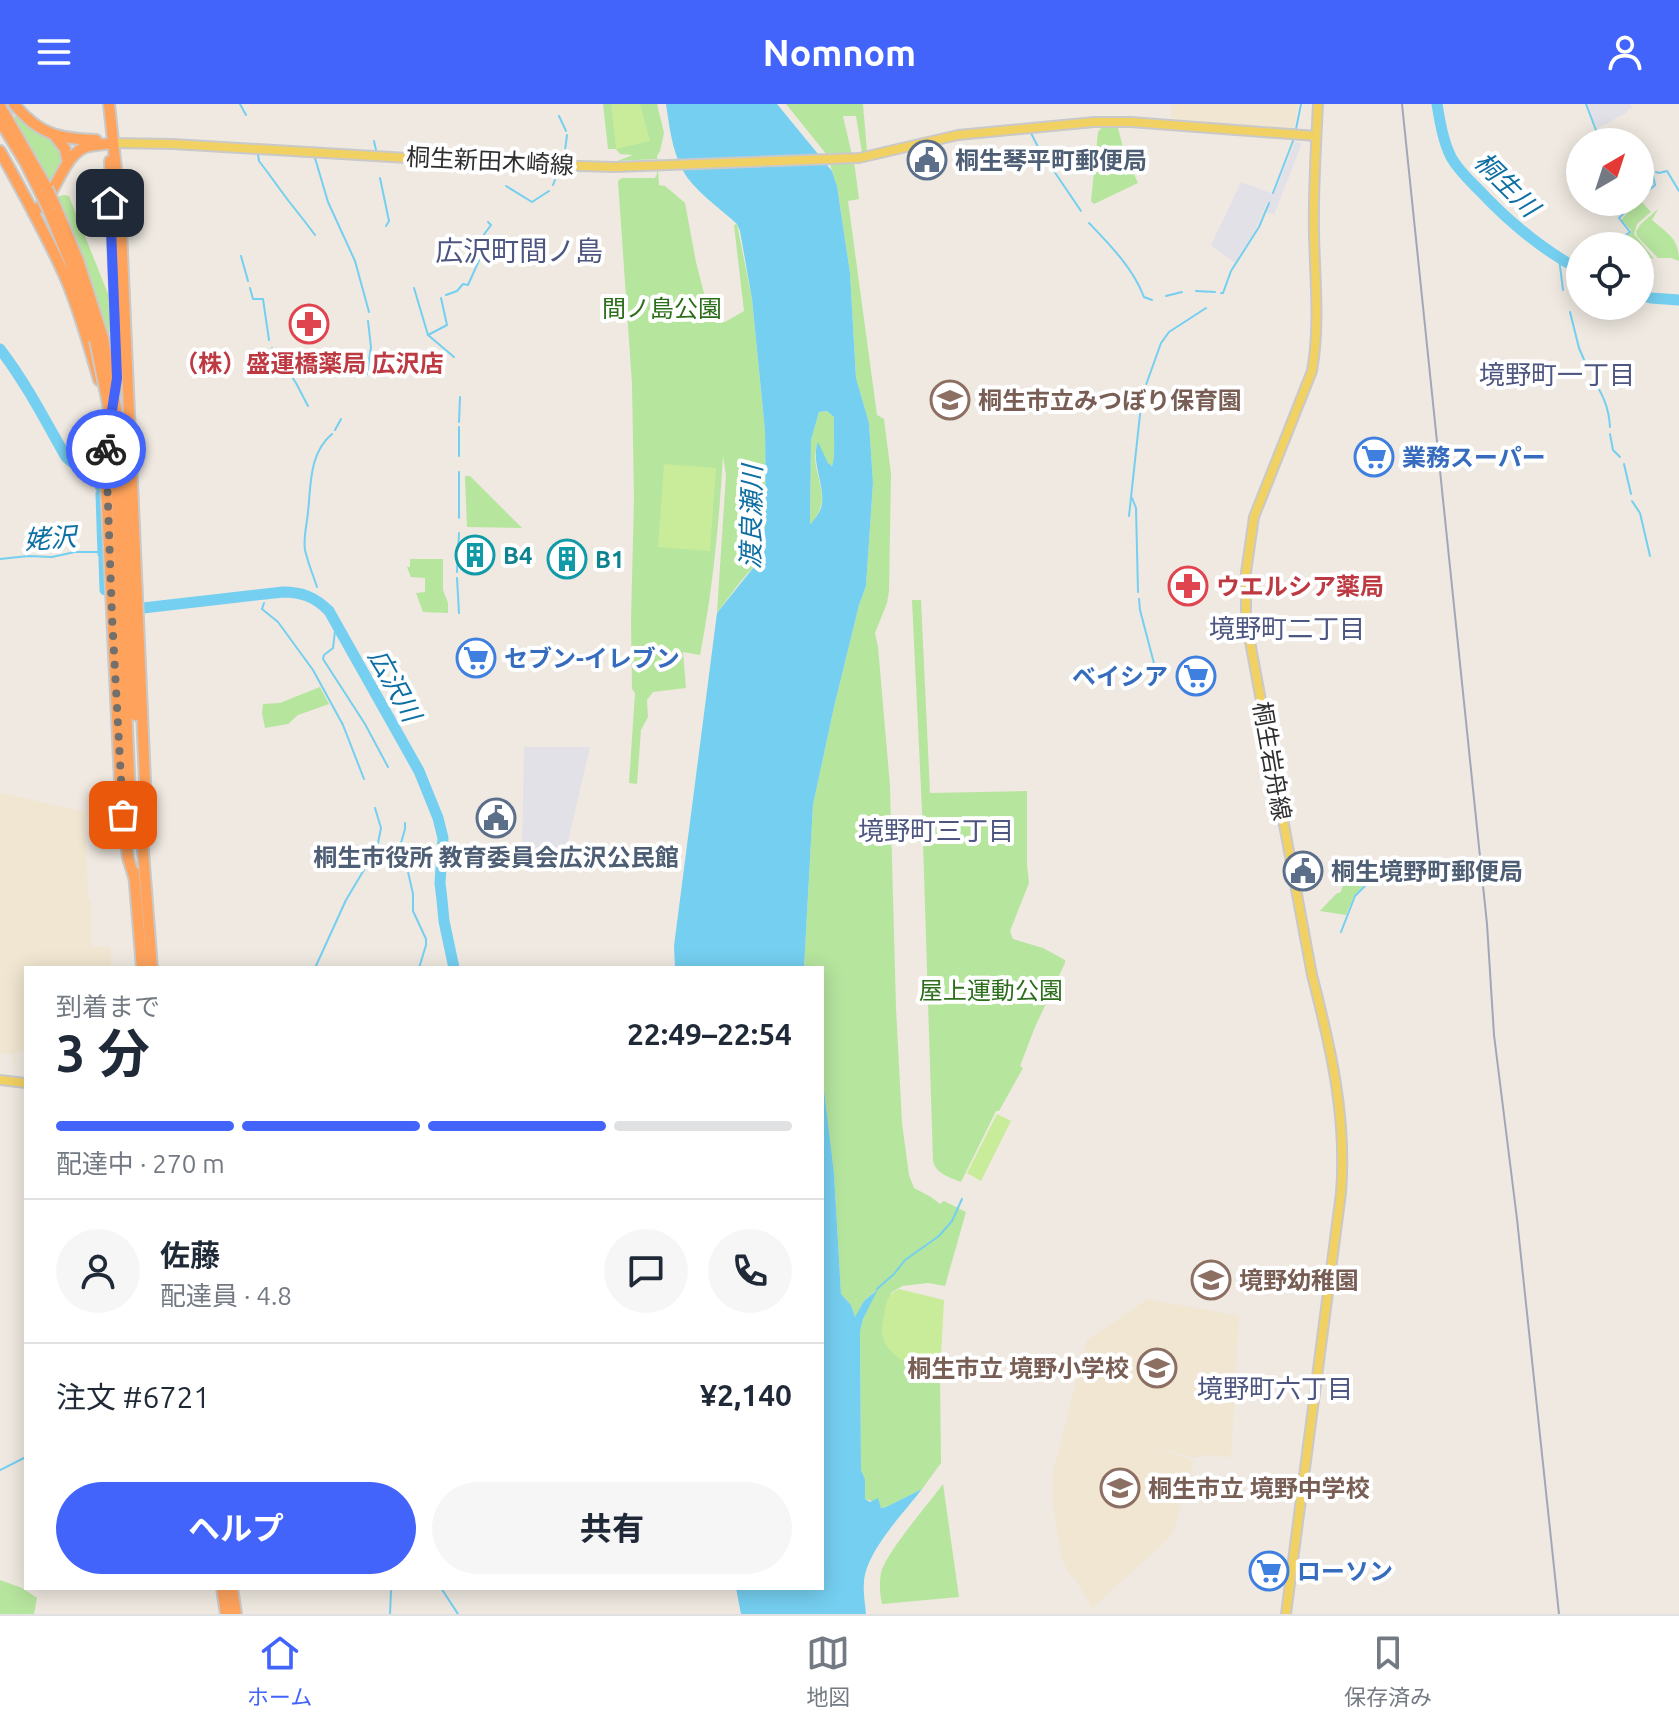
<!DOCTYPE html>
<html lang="ja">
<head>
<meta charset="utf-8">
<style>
	body { margin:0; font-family:Ubuntu,"Noto Sans JP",sans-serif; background:#f6f6f7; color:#1f2937; height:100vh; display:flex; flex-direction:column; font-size:30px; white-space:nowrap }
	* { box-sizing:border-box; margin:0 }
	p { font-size:26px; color:#747a83 }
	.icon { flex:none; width:44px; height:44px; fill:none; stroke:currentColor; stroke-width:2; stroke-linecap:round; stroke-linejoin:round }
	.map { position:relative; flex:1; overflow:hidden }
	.sheet { position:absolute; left:24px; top:862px; width:800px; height:624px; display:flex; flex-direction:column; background:#fff; border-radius:0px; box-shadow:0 4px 20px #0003 }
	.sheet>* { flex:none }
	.needle { width:52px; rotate:39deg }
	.tools { position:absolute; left:1566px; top:24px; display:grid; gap:16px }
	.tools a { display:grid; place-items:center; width:88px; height:88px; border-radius:50%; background:#fff; box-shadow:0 4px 20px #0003; font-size:40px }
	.pin { position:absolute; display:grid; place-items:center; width:68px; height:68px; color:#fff; margin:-34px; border-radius:16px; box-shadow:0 4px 12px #0006 }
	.courier { position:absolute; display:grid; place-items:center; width:80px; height:80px; margin:-40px; border:6px solid #4264fb; border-radius:50%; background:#fff; color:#222; box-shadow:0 2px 10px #0007 }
	.head em { font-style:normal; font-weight:700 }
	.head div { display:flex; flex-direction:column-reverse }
	.head { display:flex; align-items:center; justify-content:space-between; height:136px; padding:0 32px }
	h1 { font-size:52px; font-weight:700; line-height:60px }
	.bar { display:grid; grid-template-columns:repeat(4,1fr); gap:12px 8px; align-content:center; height:96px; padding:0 32px }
	.bar i { height:10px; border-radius:6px; background:#e0e1e3 }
	.bar .current { background:#4264fb }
	.bar p { grid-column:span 4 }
	.line { display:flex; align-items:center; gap:20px; padding:0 32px; border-top:2px solid #e0e1e3 }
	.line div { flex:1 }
	.round { display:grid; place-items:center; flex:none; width:84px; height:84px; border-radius:42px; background:#f6f6f7 }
	.cta { display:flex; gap:16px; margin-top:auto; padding:16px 32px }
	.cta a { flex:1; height:92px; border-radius:48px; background:#4264fb; color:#fff; font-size:32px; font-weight:700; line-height:92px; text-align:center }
	.cta a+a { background:#f6f6f7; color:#1f2937 }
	header { display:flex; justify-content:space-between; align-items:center; height:104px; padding:0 32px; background:#4264fb; color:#fff; font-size:36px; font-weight:700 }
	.tabs { display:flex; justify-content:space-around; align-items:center; height:112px; border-top:2px solid #e0e1e3; background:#fff; font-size:22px; color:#747a83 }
	.tabs a { display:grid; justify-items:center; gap:4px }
	.tabs .current { color:#4264fb }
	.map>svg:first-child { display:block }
	.industrial { fill:#e3e1e8 }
	.education { fill:#f0e6d1 }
	.green { fill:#b6e59e }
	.pitch { fill:#c9ec9a }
	.water { fill:#75cff0; fill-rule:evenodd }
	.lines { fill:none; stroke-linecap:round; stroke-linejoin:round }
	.stream { stroke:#75cff0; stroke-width:2 }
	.river { stroke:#75cff0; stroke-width:11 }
	.major-casing { stroke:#c9c9c9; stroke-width:12 }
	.highway-casing { stroke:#c9c9c9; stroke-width:14 }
	.major { stroke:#f2d163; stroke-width:8 }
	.highway { stroke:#ffa35c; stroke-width:10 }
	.rail { stroke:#a3a6b8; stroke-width:2 }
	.highway-bridge-casing { stroke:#c9c9c9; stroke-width:14; stroke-linecap:butt }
	.highway-bridge { stroke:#ffa35c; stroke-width:10 }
	.done { stroke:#726f6d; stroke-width:8; stroke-dasharray:0 14.4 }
	.route { stroke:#4264fb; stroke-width:10 }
	.labels { text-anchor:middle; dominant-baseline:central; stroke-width:8; stroke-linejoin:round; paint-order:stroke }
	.service-label { font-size:24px; font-weight:bold; fill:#4e5e75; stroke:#fff; text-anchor:start }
	.street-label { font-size:24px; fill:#2e2e2e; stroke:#fff }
	.park-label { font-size:24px; fill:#2c6e1b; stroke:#fff }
	.health-label { font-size:24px; font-weight:bold; fill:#be3a42; stroke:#fff }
	.education-label { font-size:24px; font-weight:bold; fill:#785e54; stroke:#fff; text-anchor:start }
	.shop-label { font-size:24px; font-weight:bold; fill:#366cbe; stroke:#fff; text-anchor:start }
	.culture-label { font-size:24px; font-weight:bold; fill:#0d838f; stroke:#fff; text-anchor:start }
	.water-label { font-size:26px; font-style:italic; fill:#0d6fa3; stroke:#fff }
	.neighbourhood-label { font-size:26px; fill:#4d5680; stroke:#fff }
	.quarter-label { font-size:28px; fill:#4d5680; stroke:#fff }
</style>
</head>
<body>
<header><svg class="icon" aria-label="menu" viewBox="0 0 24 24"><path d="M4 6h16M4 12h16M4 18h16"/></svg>Nomnom<svg class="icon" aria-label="person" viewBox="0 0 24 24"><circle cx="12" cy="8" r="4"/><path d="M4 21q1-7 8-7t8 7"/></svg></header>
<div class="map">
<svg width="1679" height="1510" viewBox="0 0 1679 1510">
	<rect width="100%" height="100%" fill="#efe9e1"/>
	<!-- industrial -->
	<g class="industrial">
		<polygon points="1588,0 1630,0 1632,3 1624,10 1598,24 1592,14"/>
		<polygon points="1295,38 1302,39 1274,111 1266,108 1270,98 1267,98 1255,127 1235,159 1211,141 1241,78 1271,89 1275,88"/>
		<polygon points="524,643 590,643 566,746 522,745"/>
	</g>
	<!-- education -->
	<g class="education">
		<polygon points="1171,0 1298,0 1293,26 1171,15"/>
		<polygon points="0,689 87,708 85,718 88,789 88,795 91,795 91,842 111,843 111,864 26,864 26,948 14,949 17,961 15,961 12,950 0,950"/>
		<polygon points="1148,1195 1239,1212 1231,1353 1203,1351 1194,1354 1147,1341 1194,1357 1174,1425 1170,1433 1092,1504 1075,1474 1072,1474 1061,1453 1053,1400 1053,1368 1087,1236"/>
	</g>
	<!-- green -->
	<g class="green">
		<path d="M 603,0 L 657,0 L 664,29 L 660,47 L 657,52 L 659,81 L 665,82 L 685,99 L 696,158 L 708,205 L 715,217 L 725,218 L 744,207 L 734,121 L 737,120 L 752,195 L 765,327 L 766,413 L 761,454 L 741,477 L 717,509 L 726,371 L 723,352 C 719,418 713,485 700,551 L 683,548 L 686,584 L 653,588 L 647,596 L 648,613 L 641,626 L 637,680 L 629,679 L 635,589 L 632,585 L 631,516 L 634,395 L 632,280 L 618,77 L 622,74 L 655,74 L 657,70 L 656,55 L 617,57 L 633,51 L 620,50 L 616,45 L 608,45 Z"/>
		<path d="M 786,0 L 863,0 L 867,48 L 862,49 L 856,12 L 843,12 L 855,64 L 859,95 L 848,97 L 877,311 L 884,315 L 891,370 L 889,487 L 887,499 L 875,529 L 878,543 L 890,682 L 896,904 L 902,1019 L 909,1071 L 914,1084 L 931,1093 L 940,1100 L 944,1097 L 966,1108 L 945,1182 L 928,1179 L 902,1182 L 891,1189 L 887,1240 C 901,1258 918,1265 940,1270 L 941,1359 L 922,1385 L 886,1403 L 881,1404 L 879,1399 L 865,1395 L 865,1375 L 861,1366 L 860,1226 L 863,1215 L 876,1186 L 864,1197 L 855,1214 L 851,1201 L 841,1190 L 834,1069 L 822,969 L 822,864 L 804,864 L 813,701 L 834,603 L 859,501 L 866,482 L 873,379 L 869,319 L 856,274 L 850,169 L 837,82 L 827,51 Z"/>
		<polygon points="19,10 61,44 64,57 50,81 13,14"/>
		<polygon points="1103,22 1116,22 1118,24 1125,51 1138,79 1094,100 1091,97 1098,28"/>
		<polygon points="64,91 69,92 108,190 111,227 106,232 56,93"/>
		<polygon points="1640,96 1651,108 1637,120 1634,130 1654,155 1640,151 1640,142 1614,141 1631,129 1631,126 1621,116 1637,98 1640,98"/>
		<path d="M 1658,105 L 1652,116 C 1668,130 1679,134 1679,157 L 1671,154 L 1658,154 L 1637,132 L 1636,127 L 1641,120 Z"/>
		<path d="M 827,307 L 834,313 C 833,326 836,352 832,362 L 828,359 L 818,340 C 808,359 828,385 820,405 C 818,411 813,418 810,423 L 811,336 L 819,308 Z"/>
		<polygon points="465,372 470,372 522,424 467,423"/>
		<polygon points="410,455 443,455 443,486 448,499 448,509 423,508 416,489 425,488 425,474 411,473 407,463 410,463"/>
		<path d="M 912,496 L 921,496 L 930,689 L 1027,687 L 1027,761 L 1029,779 L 1010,827 L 1013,835 L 1043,844 L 1065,856 L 1065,859 L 1035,923 L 1020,962 L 1023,964 L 999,1007 L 996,1007 L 961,1078 C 949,1073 936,1070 933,1057 L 922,706 Z"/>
		<polygon points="320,583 329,600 298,611 288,620 265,624 262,609 263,600 280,599"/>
		<polygon points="1344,777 1366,779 1354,792 1346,811 1320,807 1336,790 1341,788"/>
		<path d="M 943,1380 L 959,1493 L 882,1500 C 880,1491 879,1479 881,1469 C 885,1450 930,1398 943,1380 Z"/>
		<polygon points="0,1476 22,1484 37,1494 34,1510 0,1510"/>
	</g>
	<!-- pitch -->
	<g class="pitch">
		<polygon points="611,0 640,0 650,37 616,45"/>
		<polygon points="664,360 716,364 710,447 658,443"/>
		<polygon points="997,1010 1011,1017 981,1077 967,1069"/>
		<path d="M 899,1185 L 944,1196 L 940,1270 C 919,1265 888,1256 882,1231 C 881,1225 883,1217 884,1211 C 886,1198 887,1191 899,1185 Z"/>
	</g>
	<!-- water -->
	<g class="water">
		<path d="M 666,0 L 777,0 L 832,67 L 837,82 L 850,169 L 856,274 L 869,319 L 873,379 L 866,482 L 859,501 L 834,603 L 813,701 L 804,864 L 675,864 L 674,842 L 717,509 L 761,454 L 766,413 L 765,327 L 752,195 L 740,127 L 737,120 C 722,106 703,93 690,77 C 673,56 670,26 666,0 ZM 827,307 L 834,313 C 833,326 836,352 832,362 L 828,359 L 818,338 C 810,359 827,384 821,404 C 819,410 814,416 810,421 L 811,336 L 819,308 Z"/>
		<path d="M 822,969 L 834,1069 L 841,1190 L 851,1201 L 855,1213 L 864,1197 L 878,1185 L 863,1215 L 860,1227 L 861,1366 L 865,1375 L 865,1395 L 870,1398 L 878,1394 L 881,1404 L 886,1403 L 922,1385 C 904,1409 866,1447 864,1478 C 863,1488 865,1499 866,1510 L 741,1510 L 736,1484 L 822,1484 Z"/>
	</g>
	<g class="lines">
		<!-- stream -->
		<g class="stream">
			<polyline points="240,0 246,11"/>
			<polyline points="1586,0 1599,34 1602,35 1622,27 1634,38"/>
			<polyline points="559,12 566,27"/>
			<polyline points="1296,25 1301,0"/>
			<polyline points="1031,29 1039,45 1081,107"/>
			<polyline points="374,37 376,46"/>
			<polyline points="1640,43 1648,52"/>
			<path d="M 258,51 L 259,57 C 270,71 280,86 291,100 C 299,110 307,120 315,131"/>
			<polyline points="315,54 328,98 355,157 369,208"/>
			<polyline points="564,54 567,31"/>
			<polyline points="1649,56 1649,57"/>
			<polyline points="1656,68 1659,69 1667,67 1679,87"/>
			<polyline points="380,74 389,117 386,122"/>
			<polyline points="553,81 558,68"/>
			<polyline points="506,82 532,98 549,87"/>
			<polyline points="1273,89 1293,37"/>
			<polyline points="1640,94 1655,81 1651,62"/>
			<path d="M 1089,119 C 1110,141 1133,164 1144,193 L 1152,196"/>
			<polyline points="1613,141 1630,128 1619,114 1635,98"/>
			<polyline points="241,152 248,177"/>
			<polyline points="1559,154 1563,186"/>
			<polyline points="250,184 253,195 263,195 269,236"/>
			<polyline points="414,184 428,231 454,253"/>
			<polyline points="1196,187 1215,188"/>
			<polyline points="1221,189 1223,189 1231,167 1259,123 1269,99"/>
			<polyline points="446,191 457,187 463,180 468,181 481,152 488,144 480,136 491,121 488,118"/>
			<polyline points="1166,192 1182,188"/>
			<polyline points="1570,208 1579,244 1588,265"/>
			<polyline points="428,231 447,221 441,194"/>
			<polyline points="272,244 296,279 308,302"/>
			<polyline points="367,270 371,243 368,217"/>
			<path d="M 1593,275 C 1603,291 1609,304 1610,323"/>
			<polyline points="459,318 460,293"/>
			<polyline points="335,326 341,315"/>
			<polyline points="1610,330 1613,346 1620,353"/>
			<polyline points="459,352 459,323"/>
			<polyline points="1624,360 1631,390"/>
			<polyline points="1132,394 1136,404 1138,488"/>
			<polyline points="1632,397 1640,409 1650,452"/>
			<polyline points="1129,412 1142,292 1161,239 1169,228 1206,204"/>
			<polyline points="459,414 459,368"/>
			<polyline points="0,455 28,452 52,453 75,448 103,448"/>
			<polyline points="457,468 459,429"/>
			<polyline points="457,474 459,509"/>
			<path d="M 317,483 C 313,471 308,459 305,446 C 303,434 307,420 308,408 C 311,381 309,349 332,330"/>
			<polyline points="1139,495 1140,506 1156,567"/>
			<polyline points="264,499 262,505 278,518 313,566 343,621 364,675"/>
			<polyline points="340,524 335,527 333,544 324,551 323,555 365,620 388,663"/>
			<polyline points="405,719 405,725 399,746 408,768 413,790 413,807 426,835 426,841 419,864"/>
			<polyline points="1341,828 1355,792 1367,780"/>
			<polyline points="315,864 346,796 377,744 381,724 375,704"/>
			<polyline points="877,1185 894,1170 905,1156 939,1132 952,1117 962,1095"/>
			<polyline points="0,1366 26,1353"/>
			<polyline points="441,1484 458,1510"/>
			<polyline points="390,1510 391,1487"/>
		</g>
		<!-- river -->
		<g class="river">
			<path d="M 1437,0 C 1440,18 1443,37 1451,53 C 1458,66 1469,76 1479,86 C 1509,118 1541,145 1580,166"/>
			<polyline points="1640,191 1651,194 1679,196"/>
			<path d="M 0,245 C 26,279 45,316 66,353 C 76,363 90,367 100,378 L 100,382"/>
			<polyline points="101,390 103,450"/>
			<polyline points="104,455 105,486"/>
			<path d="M 143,504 L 283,488 C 302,488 315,493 329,507 L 419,667 L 438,714 L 443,734 L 440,779 L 442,796 L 444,817 L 454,864"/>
		</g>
		<defs>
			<g id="major">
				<polyline points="112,39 173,40 507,60 615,63 859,54 958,31 1094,18 1131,18 1316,32"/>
				<polyline points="0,976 26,979"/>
				<path d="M 1286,1510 L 1341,1089 C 1347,1014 1331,944 1312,871 L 1246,516 L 1246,468 L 1254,413 L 1312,267 C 1320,222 1315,176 1314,130 C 1313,87 1316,43 1318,0"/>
			</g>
			<g id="highway">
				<path d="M 14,0 C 38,30 59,35 96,36"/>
				<polyline points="109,0 120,102 146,700 146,727 142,740"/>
				<polyline points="0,2 47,84"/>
				<polyline points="0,17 25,58 42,92"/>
				<polyline points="55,32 65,45 68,59"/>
				<path d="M 0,47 C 23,89 47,131 66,175 C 80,208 89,242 99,276"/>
				<polyline points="110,57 117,238 117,274 115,292"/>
				<polyline points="54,99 78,156 103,234"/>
				<polyline points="49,107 70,158 95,236"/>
				<path d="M 33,108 C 57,94 61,52 86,43 C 94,40 104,41 112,39"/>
				<polyline points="116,304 123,374 135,611"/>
				<polyline points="109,324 105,357 120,677 128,754 134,773"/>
				<polyline points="116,375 132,736"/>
				<polyline points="142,734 152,864"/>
				<polyline points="134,768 142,864"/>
				<polyline points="222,1484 226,1510"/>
				<polyline points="232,1484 236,1510"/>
			</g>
		</defs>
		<!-- major casing -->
		<use href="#major" class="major-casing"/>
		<!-- highway casing -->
		<use href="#highway" class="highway-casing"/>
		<!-- major -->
		<use href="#major" class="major"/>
		<!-- highway -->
		<use href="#highway" class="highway"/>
		<!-- rail -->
		<polyline class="rail" points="1402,0 1487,820 1494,931 1517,1115 1559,1510"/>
		<defs>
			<g id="highway-bridge">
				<polyline points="47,84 54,99"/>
				<polyline points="42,92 49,107"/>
				<polyline points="103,234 116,304"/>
				<polyline points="95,236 110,310 116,375"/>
			</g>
		</defs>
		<!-- highway-bridge casing -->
		<use href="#highway-bridge" class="highway-bridge-casing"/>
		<!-- highway-bridge -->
		<use href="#highway-bridge" class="highway-bridge"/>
	</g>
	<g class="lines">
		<!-- done -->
		<polyline class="done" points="106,345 112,512 123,711"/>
		<!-- route -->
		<polyline class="route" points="106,345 117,274 110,99"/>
	</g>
	<!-- icons -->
	<defs>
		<symbol id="civic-ring" viewBox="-11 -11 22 22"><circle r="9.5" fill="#fff" stroke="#5c6f8a" stroke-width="1.5"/><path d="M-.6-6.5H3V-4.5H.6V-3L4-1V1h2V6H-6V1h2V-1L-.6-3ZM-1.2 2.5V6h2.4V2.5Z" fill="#5c6f8a"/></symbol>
		<symbol id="pharmacy-ring" viewBox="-11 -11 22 22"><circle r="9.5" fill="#fff" stroke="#e0444e" stroke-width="1.5"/><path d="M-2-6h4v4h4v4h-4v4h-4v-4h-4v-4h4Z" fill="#e0444e"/></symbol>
		<symbol id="school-ring" viewBox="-11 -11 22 22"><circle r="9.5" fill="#fff" stroke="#8d6e63" stroke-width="1.5"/><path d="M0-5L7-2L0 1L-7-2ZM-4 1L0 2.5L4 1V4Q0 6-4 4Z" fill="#8d6e63"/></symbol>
		<symbol id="supermarket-ring" viewBox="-11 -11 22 22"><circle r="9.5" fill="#fff" stroke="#3f7fe0" stroke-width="1.5"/><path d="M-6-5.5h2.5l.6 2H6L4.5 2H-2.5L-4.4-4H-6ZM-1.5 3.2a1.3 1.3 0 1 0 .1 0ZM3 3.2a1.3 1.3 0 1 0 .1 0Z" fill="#3f7fe0"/></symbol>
		<symbol id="building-ring" viewBox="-11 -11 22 22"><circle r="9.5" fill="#fff" stroke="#0f9aa8" stroke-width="1.5"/><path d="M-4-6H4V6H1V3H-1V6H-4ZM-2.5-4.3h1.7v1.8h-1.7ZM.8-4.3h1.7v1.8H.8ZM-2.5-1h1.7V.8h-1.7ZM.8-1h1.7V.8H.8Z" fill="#0f9aa8"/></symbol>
	</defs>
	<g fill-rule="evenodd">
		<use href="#civic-ring" x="905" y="34" width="44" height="44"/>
		<use href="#pharmacy-ring" x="287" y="198" width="44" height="44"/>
		<use href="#school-ring" x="928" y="274" width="44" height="44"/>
		<use href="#supermarket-ring" x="1352" y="331" width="44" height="44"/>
		<use href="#building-ring" x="453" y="429" width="44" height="44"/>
		<use href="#building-ring" x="545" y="433" width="44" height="44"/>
		<use href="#pharmacy-ring" x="1166" y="460" width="44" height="44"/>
		<use href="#supermarket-ring" x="454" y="532" width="44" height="44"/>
		<use href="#supermarket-ring" x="1174" y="550" width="44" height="44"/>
		<use href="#civic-ring" x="474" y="692" width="44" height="44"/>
		<use href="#civic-ring" x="1281" y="745" width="44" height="44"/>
		<use href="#school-ring" x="1189" y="1154" width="44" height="44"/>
		<use href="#school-ring" x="1135" y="1242" width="44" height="44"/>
		<use href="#school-ring" x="1098" y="1362" width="44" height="44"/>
		<use href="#supermarket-ring" x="1247" y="1445" width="44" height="44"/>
	</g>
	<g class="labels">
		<!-- service labels -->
		<g class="service-label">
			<text x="955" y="56">桐生琴平町郵便局</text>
			<text x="496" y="753" text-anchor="middle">桐生市役所 教育委員会広沢公民館</text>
			<text x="1331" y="767">桐生境野町郵便局</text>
		</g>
		<!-- street labels -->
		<g class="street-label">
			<text transform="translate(490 57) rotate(3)">桐生新田木崎線</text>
			<text transform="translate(1272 657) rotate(80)">桐生岩舟線</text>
		</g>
		<!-- park labels -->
		<g class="park-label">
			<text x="662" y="204">間ノ島公園</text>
			<text x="991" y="886">屋上運動公園</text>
		</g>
		<!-- health labels -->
		<g class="health-label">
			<text x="309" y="259">（株）盛運橋薬局 広沢店</text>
			<text x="1216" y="482" text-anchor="start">ウエルシア薬局</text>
		</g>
		<!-- education labels -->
		<g class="education-label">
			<text x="978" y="296">桐生市立みつぼり保育園</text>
			<text x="1239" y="1176">境野幼稚園</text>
			<text x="1129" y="1264" text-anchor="end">桐生市立 境野小学校</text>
			<text x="1148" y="1384">桐生市立 境野中学校</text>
		</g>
		<!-- shop labels -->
		<g class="shop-label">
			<text x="1402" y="353">業務スーパー</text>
			<text x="504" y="554">セブン-イレブン</text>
			<text x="1168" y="572" text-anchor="end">ベイシア</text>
			<text x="1297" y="1467">ローソン</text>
		</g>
		<!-- culture labels -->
		<g class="culture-label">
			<text x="503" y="451">B4</text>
			<text x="595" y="455">B1</text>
		</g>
		<!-- water labels -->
		<g class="water-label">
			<text transform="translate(1507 80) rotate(45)">桐生川</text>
			<text transform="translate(751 413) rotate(-89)">渡良瀬川</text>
			<text transform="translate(50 434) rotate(-4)">姥沢</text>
			<text transform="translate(395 581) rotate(61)">広沢川</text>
		</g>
		<!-- neighbourhood labels -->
		<g class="neighbourhood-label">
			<text x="1557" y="270">境野町一丁目</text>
			<text x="1287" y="524">境野町二丁目</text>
			<text x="936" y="726">境野町三丁目</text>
			<text x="1275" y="1284">境野町六丁目</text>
		</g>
		<!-- quarter labels -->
		<g class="quarter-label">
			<text x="519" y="146">広沢町間ノ島</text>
		</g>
	</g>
</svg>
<div class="tools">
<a><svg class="needle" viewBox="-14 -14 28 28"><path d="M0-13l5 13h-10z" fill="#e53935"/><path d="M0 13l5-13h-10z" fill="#747a83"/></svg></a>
<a><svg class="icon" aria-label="locate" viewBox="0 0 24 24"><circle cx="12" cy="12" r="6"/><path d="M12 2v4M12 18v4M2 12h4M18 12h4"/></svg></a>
</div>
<div class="pin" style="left:123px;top:711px;background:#ea580c"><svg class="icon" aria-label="bag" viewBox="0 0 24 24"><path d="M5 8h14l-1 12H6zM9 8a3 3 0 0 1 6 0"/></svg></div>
<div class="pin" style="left:110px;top:99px;background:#1f2937"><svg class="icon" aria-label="home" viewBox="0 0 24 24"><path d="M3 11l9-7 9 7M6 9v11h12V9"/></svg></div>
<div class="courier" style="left:106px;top:345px"><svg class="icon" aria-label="bike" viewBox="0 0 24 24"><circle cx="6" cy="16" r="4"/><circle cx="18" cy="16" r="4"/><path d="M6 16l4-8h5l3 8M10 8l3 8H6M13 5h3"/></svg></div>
<section class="sheet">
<div class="head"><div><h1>3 分</h1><p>到着まで</p></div><em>22:49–22:54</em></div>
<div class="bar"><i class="current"></i><i class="current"></i><i class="current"></i><i></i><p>配達中 · 270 m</p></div>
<div class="line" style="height:144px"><a class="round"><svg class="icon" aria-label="person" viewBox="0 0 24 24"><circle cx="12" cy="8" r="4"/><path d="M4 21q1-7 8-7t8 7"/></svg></a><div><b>佐藤</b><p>配達員 · 4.8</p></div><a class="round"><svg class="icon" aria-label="chat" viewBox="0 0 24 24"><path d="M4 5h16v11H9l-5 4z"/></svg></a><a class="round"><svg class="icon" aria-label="phone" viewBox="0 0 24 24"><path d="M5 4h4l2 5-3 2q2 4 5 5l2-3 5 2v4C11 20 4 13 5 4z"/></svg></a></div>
<div class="line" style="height:104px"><div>注文 #6721</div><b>¥2,140</b></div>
<div class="cta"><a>ヘルプ</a><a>共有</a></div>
</section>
</div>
<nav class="tabs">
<a class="current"><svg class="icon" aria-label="home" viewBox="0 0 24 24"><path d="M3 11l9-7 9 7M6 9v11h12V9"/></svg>ホーム</a>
<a><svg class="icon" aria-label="map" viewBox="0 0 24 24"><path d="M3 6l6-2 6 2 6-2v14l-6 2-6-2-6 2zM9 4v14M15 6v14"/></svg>地図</a>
<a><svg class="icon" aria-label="saved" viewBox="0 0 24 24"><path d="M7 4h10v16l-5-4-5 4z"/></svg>保存済み</a>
</nav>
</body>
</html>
